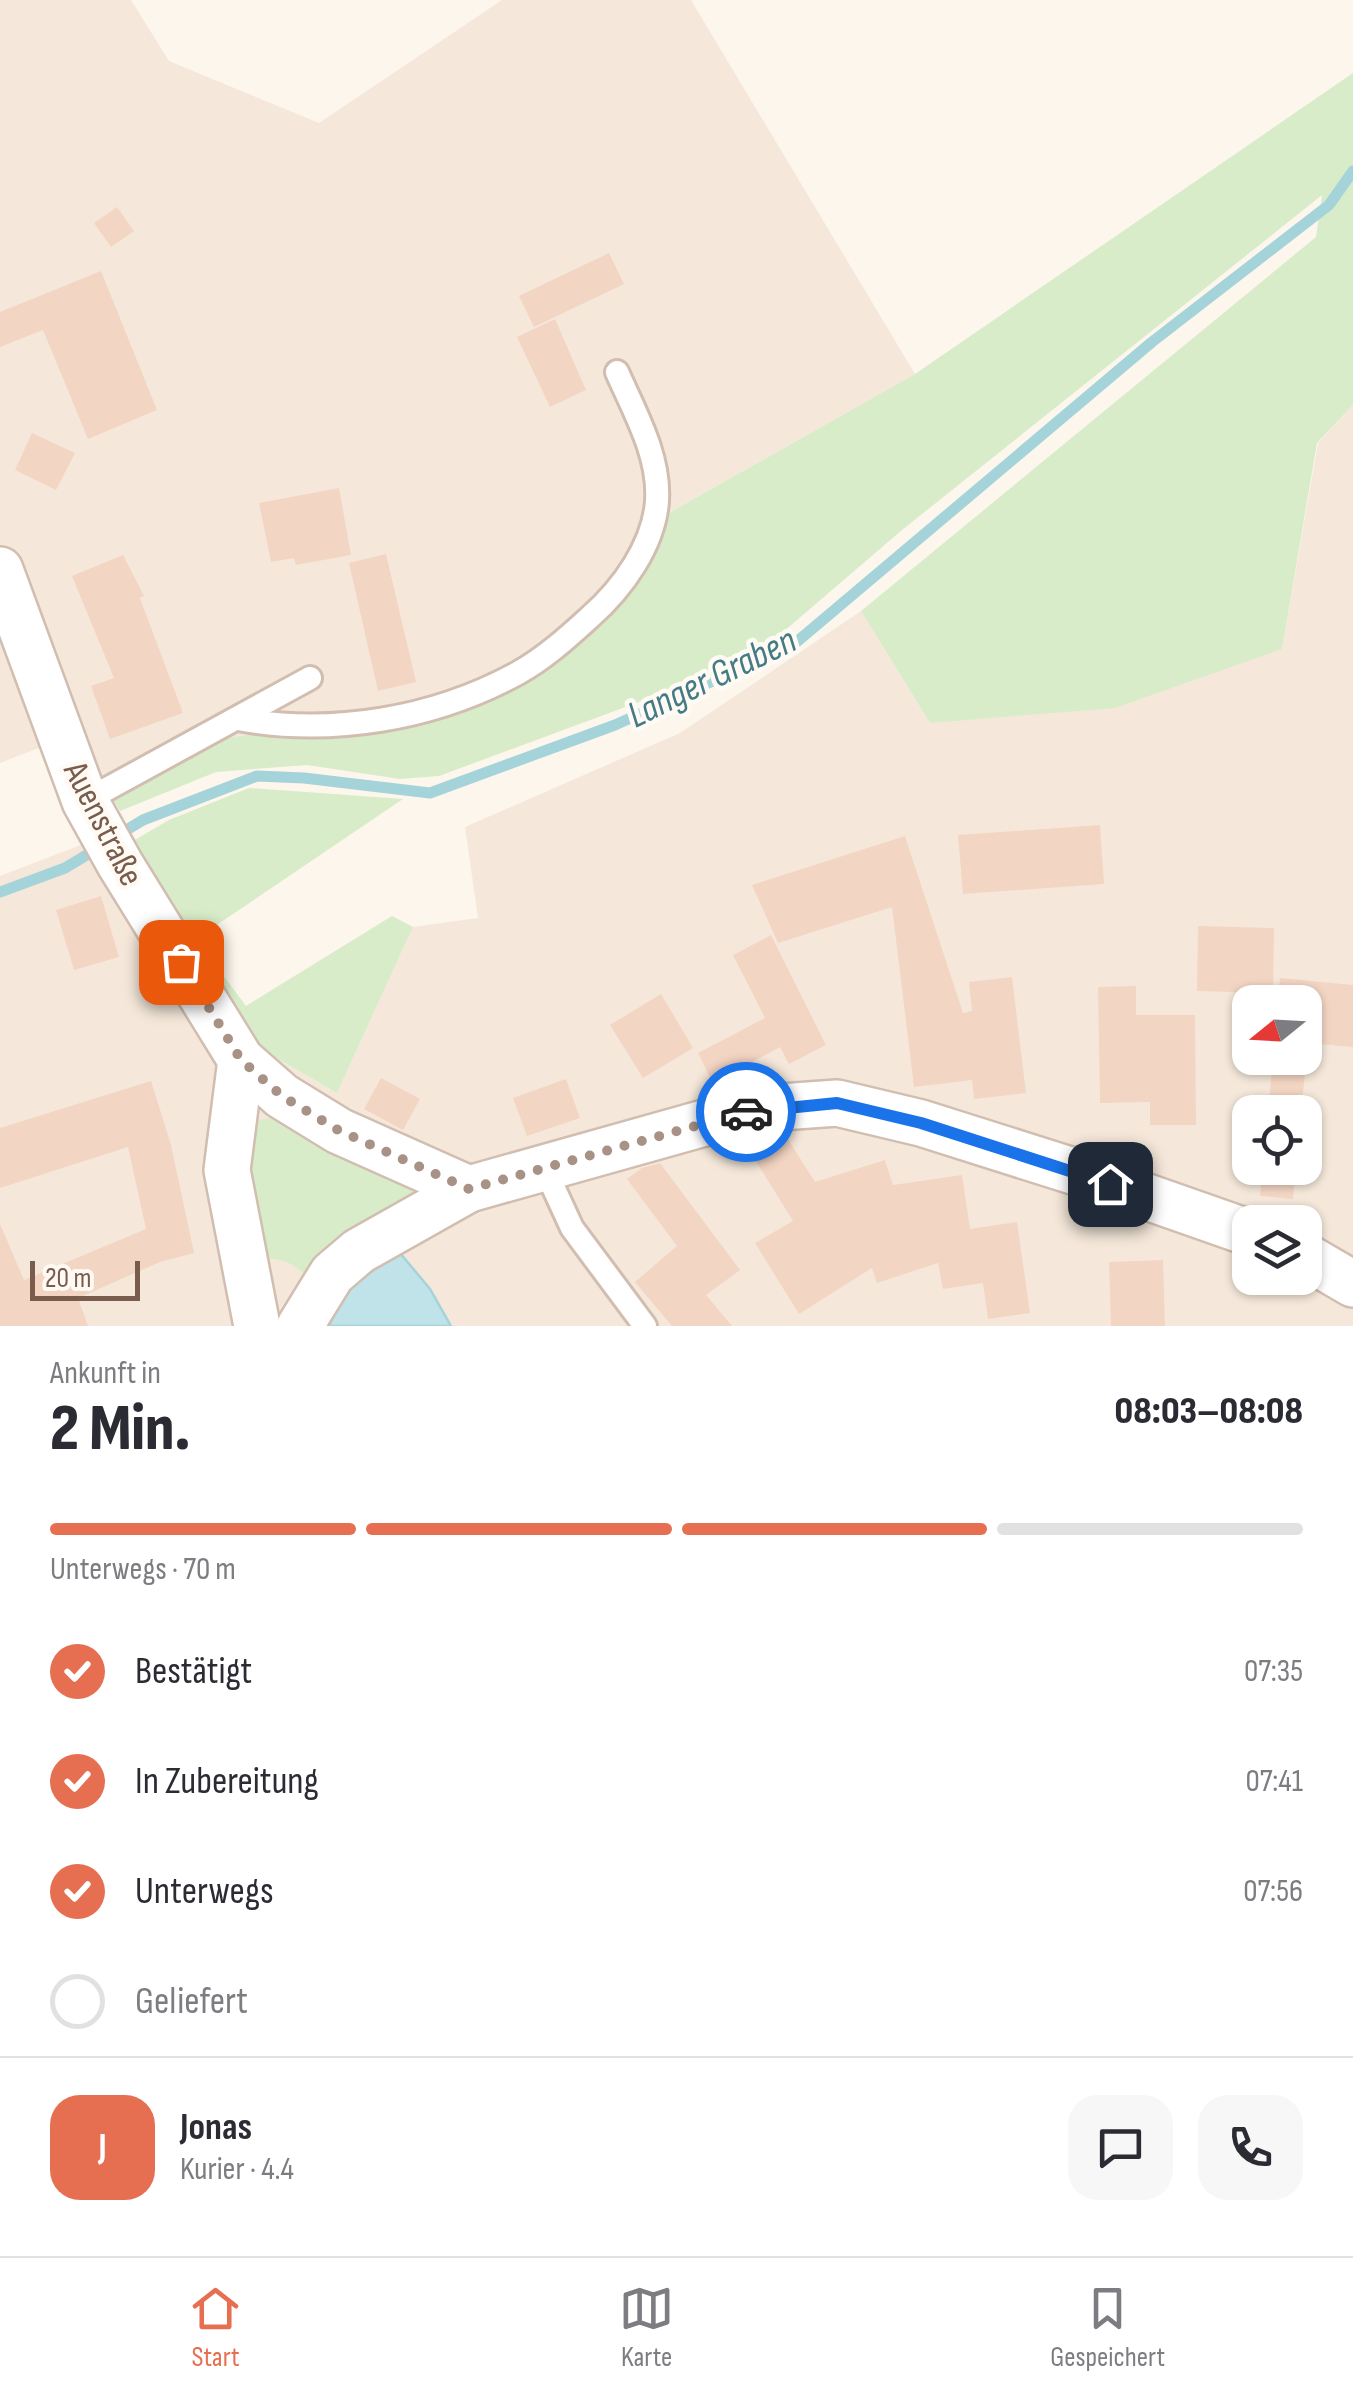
<!DOCTYPE html>
<html lang="de">
<head>
<meta charset="utf-8">
<style>
	body { margin:0; font-family:"Sofia Sans Condensed",sans-serif; background:#f7f7f7; color:#2b2b33; height:100vh; display:flex; flex-direction:column; font-size:38px; white-space:nowrap }
	* { box-sizing:border-box; margin:0 }
	p { font-size:32px; color:#7c7c81 }
	.icon { flex:none; width:55px; height:55px; fill:none; stroke:currentColor; stroke-width:2; stroke-linecap:round; stroke-linejoin:round }
	.map { position:relative; height:1326px; overflow:hidden }
	.sheet { display:flex; flex-direction:column; background:#fff; flex:1 }
	.sheet>* { flex:none }
	.needle { width:65px; rotate:252deg }
	.buttons { position:absolute; left:1232px; top:985px; display:grid; gap:20px }
	.buttons a { display:grid; place-items:center; width:90px; height:90px; border-radius:20px; background:#fff; box-shadow:0 2px 8px #0004; font-size:50px }
	.scale { position:absolute; left:30px; bottom:25px; width:110px; box-sizing:border-box; padding-left:10px; border:5px solid #7a5c4d; border-top:0; font-size:28px; line-height:35px; white-space:nowrap; color:#7a5c4d; -webkit-text-stroke:8px #fffaf3; paint-order:stroke }
	.pin { position:absolute; display:grid; place-items:center; width:85px; height:85px; color:#fff; margin:-42px; border-radius:20px; box-shadow:0 5px 15px #0006 }
	.courier { position:absolute; display:grid; place-items:center; width:100px; height:100px; margin:-50px; border:8px solid #1a73e8; border-radius:50%; background:#fff; color:#222; box-shadow:0 2px 12px #0007 }
	.summary em { font-style:normal; font-weight:800 }
	.summary div { display:flex; flex-direction:column-reverse }
	.summary { display:flex; align-items:center; justify-content:space-between; height:170px; padding:0 50px }
	h1 { font-size:65px; font-weight:800; line-height:75px }
	.bar { display:grid; grid-template-columns:repeat(4,1fr); gap:15px 10px; align-content:center; height:120px; padding:0 50px }
	.bar i { height:12px; border-radius:8px; background:#e1e1e2 }
	.bar .current { background:#e76f51 }
	.bar p { grid-column:span 4 }
	.line { display:flex; align-items:center; gap:25px; padding:0 50px; border-top:2px solid #e1e1e2 }
	.line div { flex:1 }
	.round { display:grid; place-items:center; flex:none; width:105px; height:105px; border-radius:30px; background:#f7f7f7 }
	ol { padding:0 50px; list-style:none }
	li { display:flex; align-items:center; gap:30px; height:110px }
	li p { margin-inline-start:auto }
	li .icon { padding:10px; border-radius:50%; background:#e76f51; color:#fff; stroke-width:4 }
	li:last-child { color:#7c7c81 }
	li i { width:55px; height:55px; border:5px solid #e1e1e2; border-radius:50% }
	.tabs { display:flex; justify-content:space-around; align-items:center; height:140px; border-top:2px solid #e1e1e2; background:#fff; font-size:28px; color:#7c7c81 }
	.tabs a { display:grid; justify-items:center; gap:5px }
	.tabs .current { color:#e76f51 }
	.map>svg:first-child { display:block }
	.residential { fill:#f5e8da; fill-rule:evenodd }
	.green { fill:#d8ecc9 }
	.water { fill:#bfe3e8; stroke:#a5d3da; stroke-width:2.5 }
	.lines { fill:none; stroke-linecap:round; stroke-linejoin:round }
	.stream { stroke:#a5d3da; stroke-width:11 }
	.building { fill:#f3d5c3 }
	.service-casing { stroke:#d1beb0; stroke-width:28 }
	.minor-casing { stroke:#d1beb0; stroke-width:50 }
	.service { stroke:#fff; stroke-width:22 }
	.minor { stroke:#fff; stroke-width:45 }
	.done { stroke:#a89285; stroke-width:10; stroke-dasharray:0 18 }
	.route { stroke:#1a73e8; stroke-width:12 }
	.labels { text-anchor:middle; dominant-baseline:central; stroke-width:9; stroke-linejoin:round; paint-order:stroke }
	.street-label { font-size:35px; fill:#7a5c4d; stroke:#fffaf3 }
	.water-label { font-size:38px; font-style:italic; fill:#437c86; stroke:#fffaf3 }
</style>
</head>
<body>
<div class="map">
<svg width="1353" height="1326" viewBox="0 0 1353 1326">
	<rect width="100%" height="100%" fill="#fdf6ec"/>
	<!-- residential -->
	<g class="residential">
		<polygon points="0,0 131,0 169,61 319,123 502,0 691,0 915,374 669,513 637,576 523,679 112,798 80,732 0,763"/>
		<path d="M 1353,405 L 1353,1326 L 0,1326 L 0,876 L 86,843 L 133,841 L 259,1048 L 337,1093 L 413,927 L 478,918 L 465,827 L 680,733 L 861,611 L 930,723 L 1282,649 L 1318,443 ZM 1250,1002 L 1305,1002 L 1305,1058 L 1250,1058 ZM 1250,1112 L 1305,1112 L 1305,1168 L 1250,1168 ZM 1250,1222 L 1305,1222 L 1305,1278 L 1250,1278 Z"/>
	</g>
	<!-- green -->
	<g class="green">
		<polygon points="1353,73 1353,405 1317,443 1282,649 1115,708 930,723 861,611 1316,237 1322,195 902,530 769,644 647,699 439,776 400,779 307,765 216,772 120,811 112,798 227,738 480,700 637,576 669,513 915,374"/>
		<polygon points="249,788 403,799 196,939 246,1006 392,916 413,927 337,1093 259,1048 133,841 169,820"/>
		<path d="M 277,1117 L 371,1160 L 419,1195 C 368,1223 344,1226 303,1273 C 290,1260 276,1258 258,1258 L 241,1133 L 259,1120 Z"/>
	</g>
	<!-- water -->
	<path class="water" d="M 400,1253 L 430,1289 L 451,1326 L 329,1326 C 345,1281 356,1272 400,1253 Z"/>
	<g class="lines">
		<!-- stream -->
		<g class="stream">
			<polyline points="115,837 143,820 257,776 304,778 430,793 615,725 793,645 1152,342 1329,205 1353,171"/>
			<polyline points="0,892 65,868 100,847"/>
		</g>
	</g>
	<!-- building -->
	<g class="building">
		<polygon points="117,207 134,231 111,247 94,223"/>
		<polygon points="609,253 624,284 534,327 519,296"/>
		<polygon points="101,271 157,410 88,439 43,330 0,347 0,312"/>
		<polygon points="555,319 586,390 550,407 517,337"/>
		<polygon points="32,433 75,453 56,490 15,470"/>
		<polygon points="339,488 351,555 296,565 294,558 271,562 259,503"/>
		<polygon points="386,554 416,682 378,691 349,563"/>
		<polygon points="123,555 144,596 140,598 183,713 110,739 91,686 114,678 72,576"/>
		<polygon points="1100,825 1104,884 963,894 958,835"/>
		<polygon points="905,836 963,1013 972,1011 969,982 1012,977 1026,1093 974,1099 972,1080 914,1087 892,907 778,943 752,885"/>
		<polygon points="101,896 119,957 74,970 56,910"/>
		<polygon points="1198,926 1274,928 1273,993 1197,991"/>
		<polygon points="771,935 826,1045 789,1064 780,1047 713,1083 698,1053 765,1018 733,955"/>
		<polygon points="1280,978 1353,985 1353,1047 1308,1043 1301,1112 1268,1112 1273,1058 1305,1058 1305,1002 1278,1002"/>
		<polygon points="1136,986 1136,1015 1195,1015 1196,1125 1150,1125 1150,1102 1100,1103 1098,987"/>
		<polygon points="661,994 693,1048 643,1078 610,1025"/>
		<polygon points="381,1078 420,1099 403,1130 364,1109"/>
		<polygon points="566,1079 580,1118 527,1136 513,1098"/>
		<polygon points="151,1081 171,1145 194,1253 160,1262 78,1298 88,1326 0,1326 0,1224 24,1280 146,1229 128,1147 0,1188 0,1128"/>
		<polygon points="784,1133 815,1182 885,1160 893,1185 962,1175 970,1229 1017,1222 1030,1313 988,1319 983,1283 943,1289 938,1263 877,1283 872,1268 799,1314 755,1243 793,1221 749,1150 774,1134"/>
		<polygon points="660,1163 740,1270 706,1295 732,1326 672,1326 635,1282 677,1246 627,1179 642,1168"/>
		<polygon points="1263,1168 1296,1168 1293,1199 1260,1196"/>
		<polygon points="1163,1260 1165,1326 1111,1326 1109,1262"/>
	</g>
	<g class="lines">
		<defs>
			<g id="service">
				<path d="M 238,719 C 332,736 434,719 518,673 C 545,658 568,637 590,617 C 622,589 654,545 657,501 C 660,456 635,413 617,372"/>
				<polyline points="85,801 310,678"/>
				<polyline points="544,1167 572,1228 645,1326"/>
			</g>
			<g id="minor">
				<polyline points="0,570 85,801 120,864 241,1060 282,1096 339,1131 469,1189 754,1109 837,1103 921,1123 1076,1172 1250,1233"/>
				<polyline points="241,1060 227,1170 257,1326"/>
				<polyline points="1305,1256 1353,1284"/>
				<polyline points="300,1326 332,1274 359,1251 469,1189"/>
			</g>
		</defs>
		<!-- service casing -->
		<use href="#service" class="service-casing"/>
		<!-- minor casing -->
		<use href="#minor" class="minor-casing"/>
		<!-- service -->
		<use href="#service" class="service"/>
		<!-- minor -->
		<use href="#minor" class="minor"/>
	</g>
	<g class="lines">
		<!-- done -->
		<polyline class="done" points="181,962 241,1060 282,1096 338,1130 469,1189 746,1112"/>
		<!-- route -->
		<polyline class="route" points="746,1112 837,1103 921,1123 1110,1184"/>
	</g>
	<g class="labels">
		<!-- street labels -->
		<g class="street-label">
			<text transform="translate(103 824) rotate(63)">Auenstraße</text>
		</g>
		<!-- water labels -->
		<g class="water-label">
			<text transform="translate(712 678) rotate(-26)">Langer Graben</text>
		</g>
	</g>
</svg>
<div class="buttons">
<a><svg class="needle" viewBox="-14 -14 28 28"><path d="M0-13l5 13h-10z" fill="#e53935"/><path d="M0 13l5-13h-10z" fill="#7c7c81"/></svg></a>
<a><svg class="icon" aria-label="locate" viewBox="0 0 24 24"><circle cx="12" cy="12" r="6"/><path d="M12 2v4M12 18v4M2 12h4M18 12h4"/></svg></a>
<a><svg class="icon" aria-label="layers" viewBox="0 0 24 24"><path d="M12 4l9 5-9 5-9-5zM3 14l9 5 9-5"/></svg></a>
</div>
<div class="scale">20 m</div>
<div class="pin" style="left:181px;top:962px;background:#ea580c"><svg class="icon" aria-label="bag" viewBox="0 0 24 24"><path d="M5 8h14l-1 12H6zM9 8a3 3 0 0 1 6 0"/></svg></div>
<div class="pin" style="left:1110px;top:1184px;background:#1f2937"><svg class="icon" aria-label="home" viewBox="0 0 24 24"><path d="M3 11l9-7 9 7M6 9v11h12V9"/></svg></div>
<div class="courier" style="left:746px;top:1112px"><svg class="icon" aria-label="car" viewBox="0 0 24 24"><path d="M5 17H2v-5l4-1 3-4h7l3 4 3 1v5h-3M9 17h6M6 11h13"/><circle cx="7" cy="17" r="2"/><circle cx="17" cy="17" r="2"/></svg></div>
</div>
<section class="sheet">
<div class="summary"><div><h1>2 Min.</h1><p>Ankunft in</p></div><em>08:03–08:08</em></div>
<div class="bar"><i class="current"></i><i class="current"></i><i class="current"></i><i></i><p>Unterwegs · 70 m</p></div>
<ol>
<li><svg class="icon" aria-label="check" viewBox="0 0 24 24"><path d="M5 12l5 5 9-10"/></svg>Bestätigt<p>07:35</p></li>
<li><svg class="icon" aria-label="check" viewBox="0 0 24 24"><path d="M5 12l5 5 9-10"/></svg>In Zubereitung<p>07:41</p></li>
<li><svg class="icon" aria-label="check" viewBox="0 0 24 24"><path d="M5 12l5 5 9-10"/></svg>Unterwegs<p>07:56</p></li>
<li><i></i>Geliefert</li>
</ol>
<div class="line" style="height:180px"><b class="round" style="background:#e76f51;color:#fff">J</b><div><b>Jonas</b><p>Kurier · 4.4</p></div><a class="round"><svg class="icon" aria-label="chat" viewBox="0 0 24 24"><path d="M4 5h16v11H9l-5 4z"/></svg></a><a class="round"><svg class="icon" aria-label="phone" viewBox="0 0 24 24"><path d="M5 4h4l2 5-3 2q2 4 5 5l2-3 5 2v4C11 20 4 13 5 4z"/></svg></a></div>
</section>
<nav class="tabs">
<a class="current"><svg class="icon" aria-label="home" viewBox="0 0 24 24"><path d="M3 11l9-7 9 7M6 9v11h12V9"/></svg>Start</a>
<a><svg class="icon" aria-label="map" viewBox="0 0 24 24"><path d="M3 6l6-2 6 2 6-2v14l-6 2-6-2-6 2zM9 4v14M15 6v14"/></svg>Karte</a>
<a><svg class="icon" aria-label="saved" viewBox="0 0 24 24"><path d="M7 4h10v16l-5-4-5 4z"/></svg>Gespeichert</a>
</nav>
</body>
</html>
